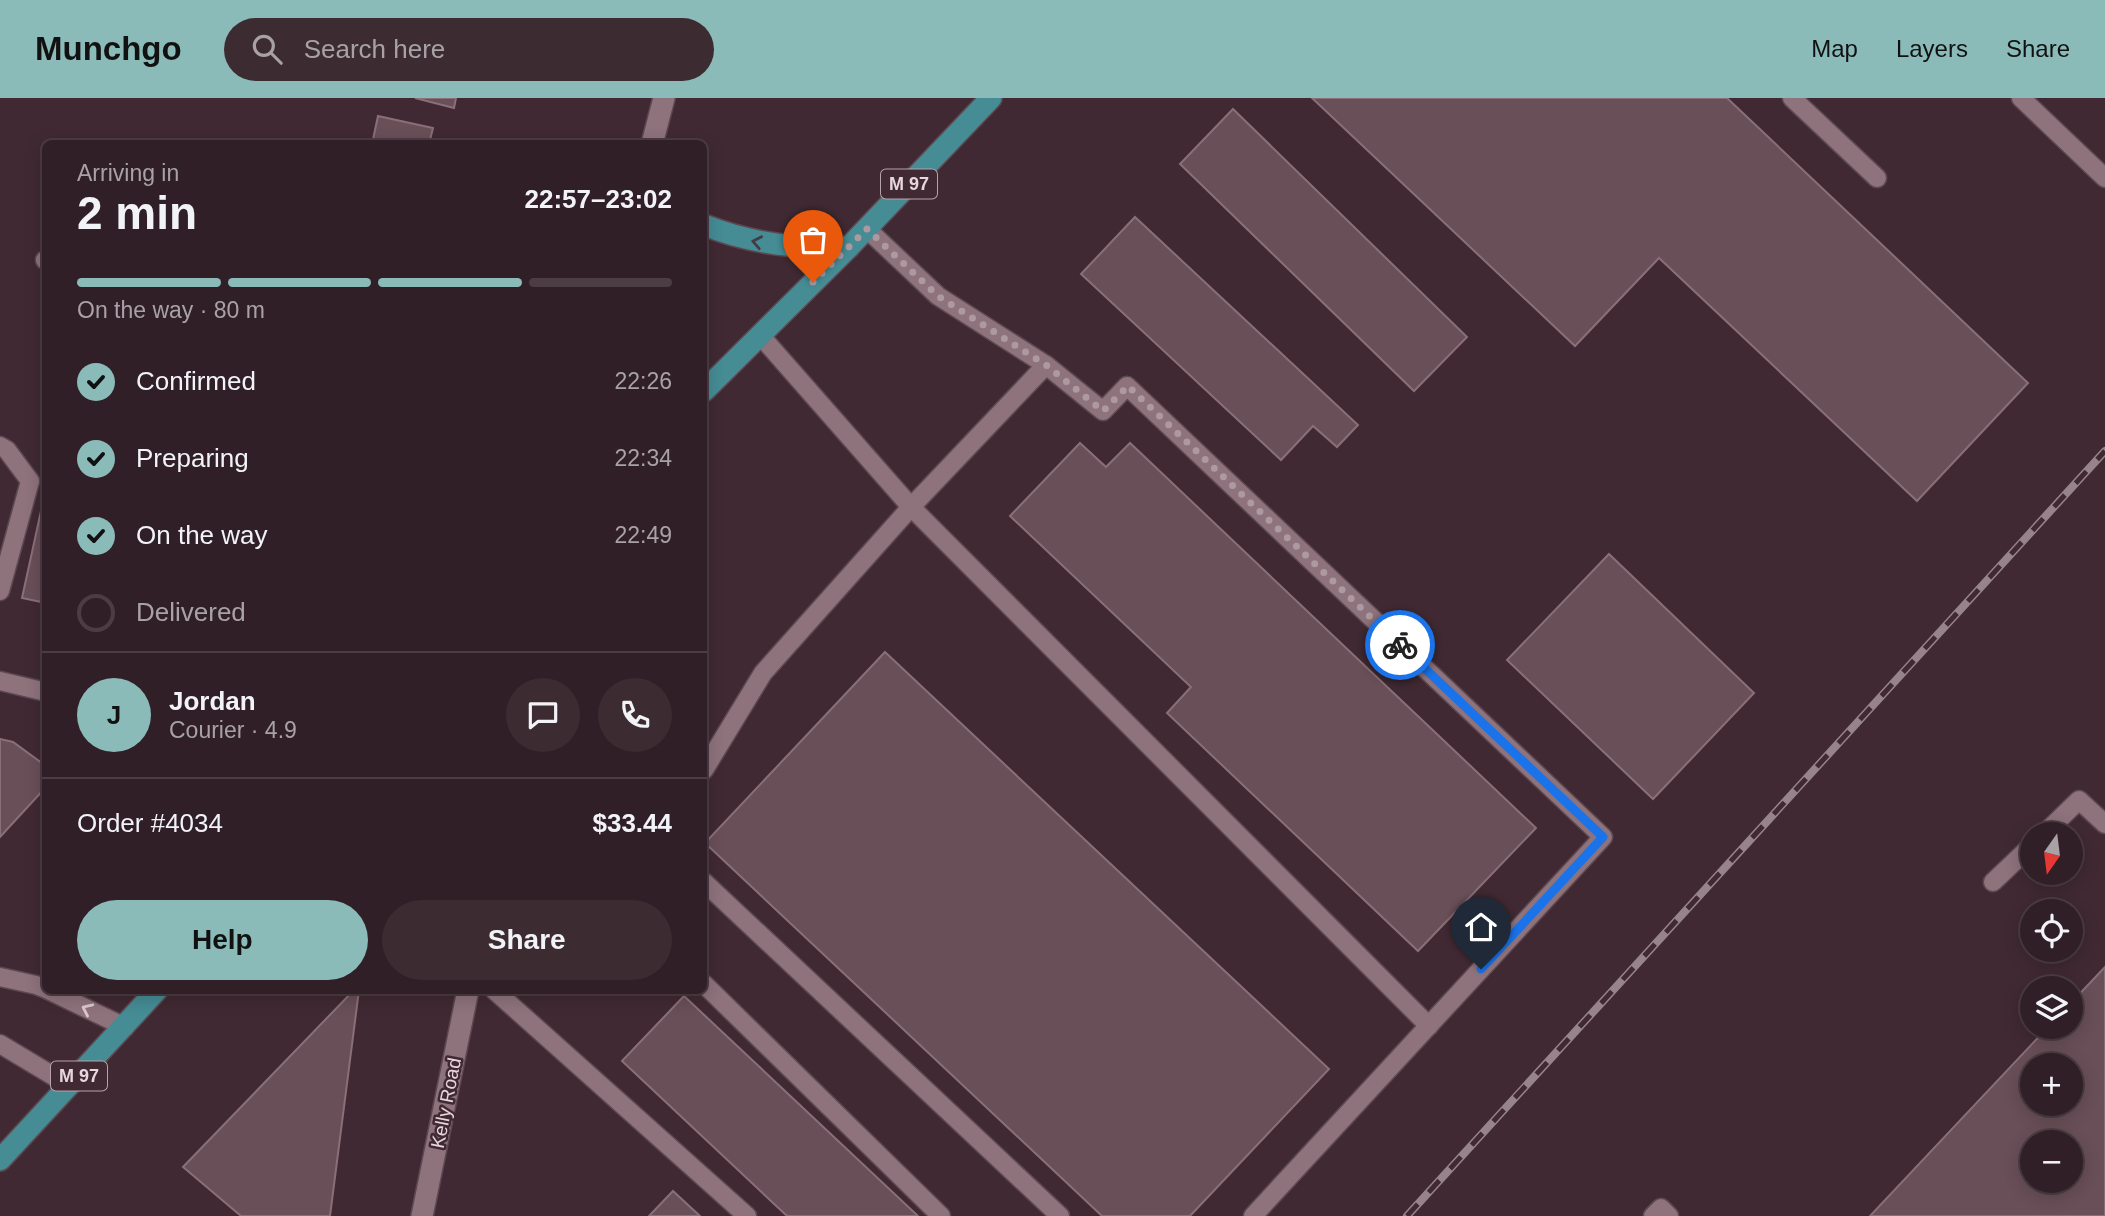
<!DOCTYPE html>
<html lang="en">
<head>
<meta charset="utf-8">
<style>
	body { margin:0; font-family:Helvetica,sans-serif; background:#3c2c32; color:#f1f3f6; height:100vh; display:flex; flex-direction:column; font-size:26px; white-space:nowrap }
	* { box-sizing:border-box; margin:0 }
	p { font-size:23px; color:#a8a2a7 }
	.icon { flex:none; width:38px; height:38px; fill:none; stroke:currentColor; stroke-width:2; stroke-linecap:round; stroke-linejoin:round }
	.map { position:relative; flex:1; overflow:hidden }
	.sheet { position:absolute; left:42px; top:42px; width:665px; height:854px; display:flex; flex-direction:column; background:#301f26; border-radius:10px; box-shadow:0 4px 18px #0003,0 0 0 2px #4b3d43 }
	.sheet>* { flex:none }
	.needle { width:46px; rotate:194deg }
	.controls { position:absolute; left:2020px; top:724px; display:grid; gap:14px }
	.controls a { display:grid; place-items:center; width:63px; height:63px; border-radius:50%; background:#301f26; box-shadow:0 4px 18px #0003,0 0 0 2px #4b3d43; font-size:35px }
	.pin { position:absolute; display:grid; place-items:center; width:60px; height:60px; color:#fff; margin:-72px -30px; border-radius:50% 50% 50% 0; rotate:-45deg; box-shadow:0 0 7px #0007 }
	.pin .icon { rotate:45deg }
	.courier { position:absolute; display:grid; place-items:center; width:70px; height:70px; margin:-35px; border:5px solid #1a73e8; border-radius:50%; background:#fff; color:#222; box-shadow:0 2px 9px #0007 }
	.summary em { font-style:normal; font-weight:800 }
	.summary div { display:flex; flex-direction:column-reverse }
	.summary { display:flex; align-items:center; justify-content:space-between; height:119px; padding:0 35px }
	h1 { font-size:46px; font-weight:800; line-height:52px }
	.bar { display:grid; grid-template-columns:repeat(4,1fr); gap:10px 7px; align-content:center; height:84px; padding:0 35px }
	.bar i { height:9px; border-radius:5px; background:#4b3d43 }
	.bar .active { background:#8bbbb9 }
	.bar p { grid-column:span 4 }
	.line { display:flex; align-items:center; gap:18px; padding:0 35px; border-top:2px solid #4b3d43 }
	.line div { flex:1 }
	.round { display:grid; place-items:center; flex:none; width:74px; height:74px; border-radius:37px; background:#3c2c32 }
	ol { padding:0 35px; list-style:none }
	li { display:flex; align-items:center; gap:21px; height:77px }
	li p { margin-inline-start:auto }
	li .icon { padding:7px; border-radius:50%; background:#8bbbb9; color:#111; stroke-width:4 }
	li:last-child { color:#a8a2a7 }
	li i { width:38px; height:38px; border:4px solid #4b3d43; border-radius:50% }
	.action { display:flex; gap:14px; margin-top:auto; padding:14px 35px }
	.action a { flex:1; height:80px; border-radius:42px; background:#8bbbb9; color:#111; font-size:28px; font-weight:800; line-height:80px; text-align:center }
	.action a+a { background:#3c2c32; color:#f1f3f6 }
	header { display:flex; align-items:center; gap:42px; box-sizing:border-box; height:98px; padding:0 35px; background:#8bbbb9; color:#111 }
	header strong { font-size:33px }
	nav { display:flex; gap:38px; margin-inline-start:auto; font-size:24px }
	.search { width:490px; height:63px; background:#3c2c32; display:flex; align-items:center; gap:18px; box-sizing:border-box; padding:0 24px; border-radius:38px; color:#a8a2a7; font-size:26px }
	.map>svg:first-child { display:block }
	.building { fill:#694f58; stroke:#8b6f78; stroke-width:2; fill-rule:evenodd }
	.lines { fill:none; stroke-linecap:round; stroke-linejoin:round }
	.service-casing { stroke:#5c4850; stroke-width:21 }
	.tertiary-casing { stroke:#5c4850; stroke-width:24 }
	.primary-casing { stroke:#5c4850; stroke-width:24 }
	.service { stroke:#8e727c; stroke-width:18 }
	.tertiary { stroke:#8e727c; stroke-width:21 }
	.primary { stroke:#458c95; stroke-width:21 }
	.rail-casing { stroke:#97848b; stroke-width:8 }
	.rail { stroke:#402932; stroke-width:5; stroke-dasharray:16; stroke-linecap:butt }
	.oneway { stroke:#413d46 }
	.oneway2 { stroke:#dac8ce }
	.done { stroke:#ad9aa0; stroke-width:7; stroke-dasharray:0 12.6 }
	.route { stroke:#1a73e8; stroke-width:9 }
	.labels { text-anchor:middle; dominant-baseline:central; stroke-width:5; stroke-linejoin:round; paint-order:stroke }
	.shield { fill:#402932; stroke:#b5a3a9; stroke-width:2 }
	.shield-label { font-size:18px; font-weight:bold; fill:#e7d7dc }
	.street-label { font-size:19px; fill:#e7d7dc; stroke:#402932 }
</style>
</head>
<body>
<header>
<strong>Munchgo</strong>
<div class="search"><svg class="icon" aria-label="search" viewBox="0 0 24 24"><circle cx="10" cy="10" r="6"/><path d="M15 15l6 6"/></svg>Search here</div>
<nav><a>Map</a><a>Layers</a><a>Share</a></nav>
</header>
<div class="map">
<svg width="2105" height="1118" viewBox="0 0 2105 1118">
	<rect width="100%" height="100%" fill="#402932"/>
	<!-- building -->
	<g class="building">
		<polygon points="415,0 456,0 454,10"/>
		<polygon points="1312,0 1727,0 2028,285 1917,403 1659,160 1575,248"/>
		<polygon points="1233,11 1467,239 1414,293 1180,66"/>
		<polygon points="378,18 433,30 429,46 372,46"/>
		<polygon points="1135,119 1358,327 1337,349 1313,328 1281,362 1081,176"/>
		<polygon points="1080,345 1106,369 1130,345 1536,730 1418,853 1167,615 1191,589 1010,418"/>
		<polygon points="46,390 46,505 22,500"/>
		<polygon points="1609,456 1754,595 1653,701 1507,562"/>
		<polygon points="885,554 1329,971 1190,1118 1102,1118 705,745"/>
		<polygon points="0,641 13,644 46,668 46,689 0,739"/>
		<path d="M 2105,869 L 2105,1118 L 1870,1118 L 2048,929 L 2070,929 L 2070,906 ZM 2032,968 L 2070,968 L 2070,1006 L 2032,1006 ZM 2032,1045 L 2070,1045 L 2070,1083 L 2032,1083 Z"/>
		<polygon points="354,892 359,892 330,1118 241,1118 183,1069"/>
		<polygon points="684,898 918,1118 787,1118 622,963"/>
		<polygon points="673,1093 700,1118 649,1118"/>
	</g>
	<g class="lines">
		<defs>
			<g id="service">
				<polyline points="1792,0 1877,80"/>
				<polyline points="2021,0 2105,80"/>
				<polyline points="867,131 938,198 1046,267 1103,313 1127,288 1603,739 1253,1118"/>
				<polyline points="45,162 46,162"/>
				<polyline points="1046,267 911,409 1429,928"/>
				<polyline points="0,348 7,352 30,383 0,493"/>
				<polyline points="0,583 46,594"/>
				<polyline points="704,672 763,575 911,409 760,237"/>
				<polyline points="2043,737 2079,702 2105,726"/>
				<polyline points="704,784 1060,1118"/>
				<polyline points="1993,784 2032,747"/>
				<polyline points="0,879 36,887 46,891"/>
				<polyline points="704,886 941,1118"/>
				<polyline points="48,892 125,929"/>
				<polyline points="494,892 747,1118"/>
				<polyline points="0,946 70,988"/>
				<polyline points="1653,1118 1661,1110 1669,1118"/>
			</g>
			<g id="tertiary">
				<polyline points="652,46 664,0"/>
				<polyline points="422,1118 468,892"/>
			</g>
			<g id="primary">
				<path d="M 704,127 C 752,146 798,151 849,149"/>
				<polyline points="704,293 849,149 991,0"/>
				<polyline points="0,1062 157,892"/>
			</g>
		</defs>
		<!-- service casing -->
		<use href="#service" class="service-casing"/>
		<!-- tertiary casing -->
		<use href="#tertiary" class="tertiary-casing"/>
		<!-- primary casing -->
		<use href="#primary" class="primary-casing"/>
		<!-- service -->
		<use href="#service" class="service"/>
		<!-- tertiary -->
		<use href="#tertiary" class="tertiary"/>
		<!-- primary -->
		<use href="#primary" class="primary"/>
		<defs>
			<polyline id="rail" points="1407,1118 2105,353"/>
		</defs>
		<!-- rail casing -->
		<use href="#rail" class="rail-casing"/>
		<!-- rail -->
		<use href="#rail" class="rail"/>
	</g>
	<!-- one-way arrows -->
	<defs><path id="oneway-chevron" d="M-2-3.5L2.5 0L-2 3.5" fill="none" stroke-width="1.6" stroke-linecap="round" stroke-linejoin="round" transform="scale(1.75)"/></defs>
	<use class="oneway" href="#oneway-chevron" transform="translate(757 144) rotate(-169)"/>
	<use class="oneway2" href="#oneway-chevron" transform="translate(87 911) rotate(-155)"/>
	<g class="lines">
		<!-- done -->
		<polyline class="done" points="813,184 867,131 938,198 1046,267 1103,313 1128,288 1400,547"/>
		<!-- route -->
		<polyline class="route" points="1400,547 1603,739 1481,871"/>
	</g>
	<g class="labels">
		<!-- shield labels -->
		<g class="shield">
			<rect x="881" y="71.5" width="56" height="29" rx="5"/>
			<rect x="51" y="963.5" width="56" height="29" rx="5"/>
		</g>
		<g class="shield-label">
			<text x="909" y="86">M 97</text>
			<text x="79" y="978">M 97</text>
		</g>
		<!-- street labels -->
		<g class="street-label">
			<text transform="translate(446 1005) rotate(-79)">Kelly Road</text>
		</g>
	</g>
</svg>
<div class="controls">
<a><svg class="needle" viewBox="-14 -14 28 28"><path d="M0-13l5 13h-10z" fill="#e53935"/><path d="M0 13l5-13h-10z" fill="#a8a2a7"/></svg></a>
<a><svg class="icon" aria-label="locate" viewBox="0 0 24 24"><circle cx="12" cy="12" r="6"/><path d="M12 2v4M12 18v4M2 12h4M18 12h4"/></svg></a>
<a><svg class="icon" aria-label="layers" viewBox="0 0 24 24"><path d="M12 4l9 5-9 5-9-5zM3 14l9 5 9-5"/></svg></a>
<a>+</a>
<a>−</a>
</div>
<div class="pin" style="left:813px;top:184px;background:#ea580c"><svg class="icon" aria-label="bag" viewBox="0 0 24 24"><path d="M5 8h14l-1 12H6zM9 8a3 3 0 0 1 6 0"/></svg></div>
<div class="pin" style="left:1481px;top:871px;background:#1f2937"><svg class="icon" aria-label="home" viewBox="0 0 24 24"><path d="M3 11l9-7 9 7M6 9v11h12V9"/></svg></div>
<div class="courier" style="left:1400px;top:547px"><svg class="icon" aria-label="bike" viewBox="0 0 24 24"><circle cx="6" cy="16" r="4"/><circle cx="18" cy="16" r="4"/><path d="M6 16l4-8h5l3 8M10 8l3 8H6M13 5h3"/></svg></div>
<section class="sheet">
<div class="summary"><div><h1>2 min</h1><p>Arriving in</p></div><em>22:57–23:02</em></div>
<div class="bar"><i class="active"></i><i class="active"></i><i class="active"></i><i></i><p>On the way · 80 m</p></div>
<ol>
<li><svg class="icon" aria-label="check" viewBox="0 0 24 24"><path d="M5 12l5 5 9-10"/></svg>Confirmed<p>22:26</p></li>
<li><svg class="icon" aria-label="check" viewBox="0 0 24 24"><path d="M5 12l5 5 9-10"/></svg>Preparing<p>22:34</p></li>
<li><svg class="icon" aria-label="check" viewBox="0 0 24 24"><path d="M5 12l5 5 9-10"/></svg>On the way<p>22:49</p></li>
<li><i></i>Delivered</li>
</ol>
<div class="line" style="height:126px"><b class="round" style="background:#8bbbb9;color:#111">J</b><div><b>Jordan</b><p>Courier · 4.9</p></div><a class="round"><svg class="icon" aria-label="chat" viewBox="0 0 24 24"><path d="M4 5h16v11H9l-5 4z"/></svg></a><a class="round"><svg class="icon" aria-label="phone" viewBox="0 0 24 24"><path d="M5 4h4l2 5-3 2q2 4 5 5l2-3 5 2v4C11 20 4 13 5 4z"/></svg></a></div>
<div class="line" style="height:91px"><div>Order #4034</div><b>$33.44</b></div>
<div class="action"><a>Help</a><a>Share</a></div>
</section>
</div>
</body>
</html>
